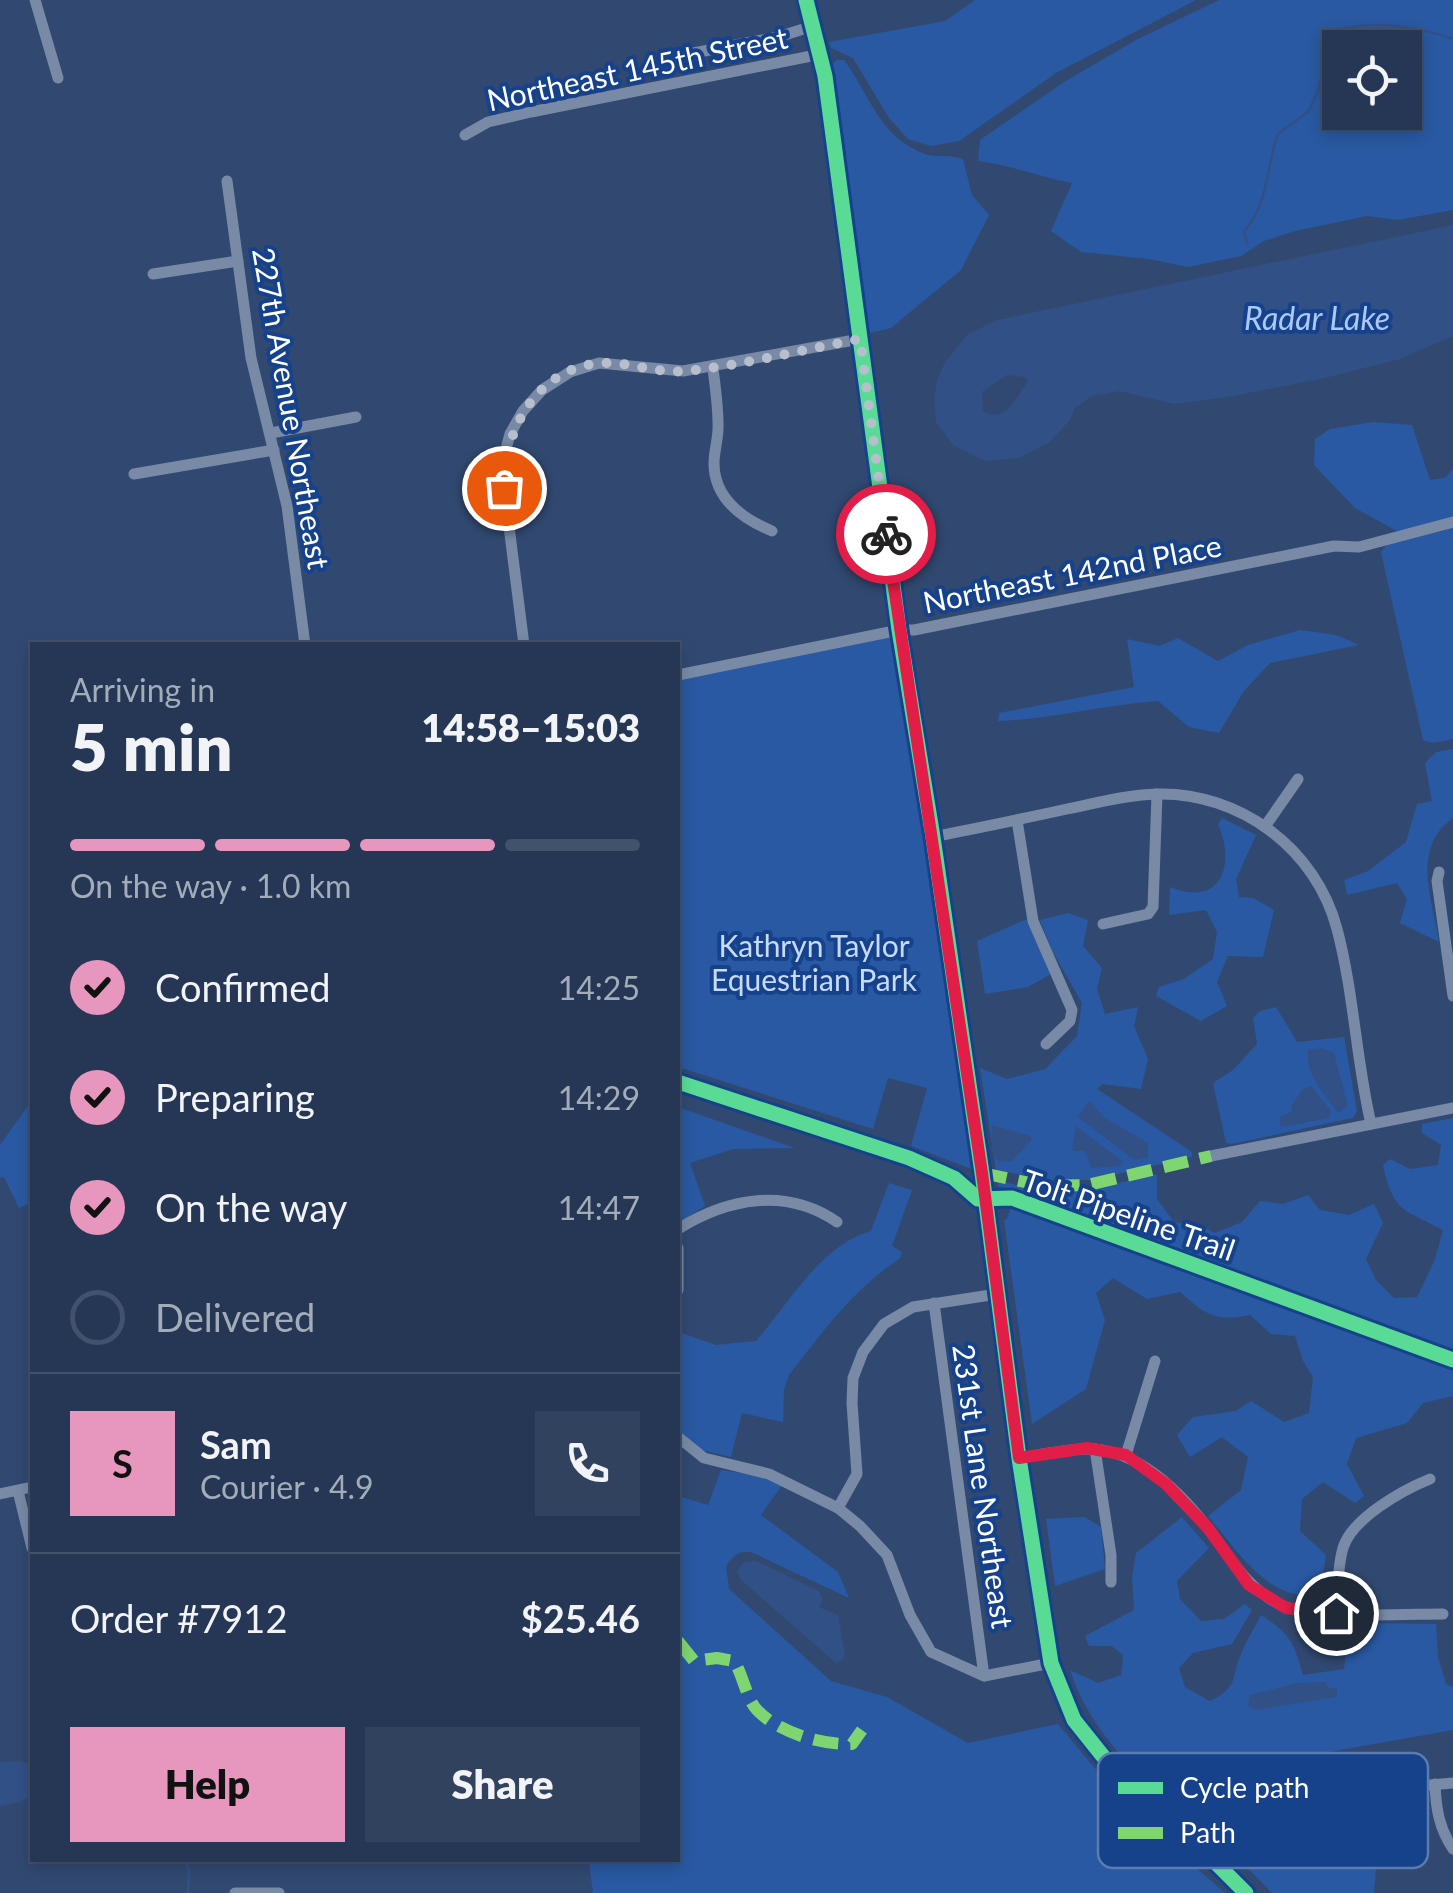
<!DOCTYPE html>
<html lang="en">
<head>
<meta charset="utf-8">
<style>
	body { margin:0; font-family:Lato,sans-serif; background:#31425f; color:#f1f3f6; height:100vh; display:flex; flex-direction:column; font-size:38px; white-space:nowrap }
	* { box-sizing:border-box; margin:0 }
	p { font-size:32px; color:#a3acb9 }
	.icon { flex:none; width:55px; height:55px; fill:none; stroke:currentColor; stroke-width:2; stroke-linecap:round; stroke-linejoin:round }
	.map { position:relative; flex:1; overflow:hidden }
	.sheet { position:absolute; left:30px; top:642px; width:650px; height:1220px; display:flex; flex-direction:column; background:#253755; border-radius:0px; box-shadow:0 5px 15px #0003,0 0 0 2px #42516c }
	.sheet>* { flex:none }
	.controls { position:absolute; left:1322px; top:30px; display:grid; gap:20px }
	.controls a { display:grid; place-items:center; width:100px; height:100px; border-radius:0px; background:#253755; box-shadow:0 5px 15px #0003,0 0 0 2px #42516c; font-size:50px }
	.pin { position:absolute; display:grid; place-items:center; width:85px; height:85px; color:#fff; margin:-42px; border:5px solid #fff; border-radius:50%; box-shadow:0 2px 10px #0007 }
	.courier { position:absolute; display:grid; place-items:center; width:100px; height:100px; margin:-50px; border:8px solid #e11d48; border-radius:50%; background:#fff; color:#222; box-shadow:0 2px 12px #0007 }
	.overview em { font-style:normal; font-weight:800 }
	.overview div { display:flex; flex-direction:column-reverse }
	.overview { display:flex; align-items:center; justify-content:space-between; height:170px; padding:0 40px }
	h1 { font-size:65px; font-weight:800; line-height:75px }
	.bar { display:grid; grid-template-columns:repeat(4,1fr); gap:15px 10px; align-content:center; height:120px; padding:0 40px }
	.bar i { height:12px; border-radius:8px; background:#42516c }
	.bar .selected { background:#e797bd }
	.bar p { grid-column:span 4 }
	.line { display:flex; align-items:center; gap:25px; padding:0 40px; border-top:2px solid #42516c }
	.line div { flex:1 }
	.round { display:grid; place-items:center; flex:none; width:105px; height:105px; border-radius:0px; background:#31425f }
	ol { padding:0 40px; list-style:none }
	li { display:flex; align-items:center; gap:30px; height:110px }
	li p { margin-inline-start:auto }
	li .icon { padding:10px; border-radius:50%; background:#e797bd; color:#111; stroke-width:4 }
	li:last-child { color:#a3acb9 }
	li i { width:55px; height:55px; border:5px solid #42516c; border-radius:50% }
	.cta { display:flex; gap:20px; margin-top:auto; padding:20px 40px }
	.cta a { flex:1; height:115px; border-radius:0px; background:#e797bd; color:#111; font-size:40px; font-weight:800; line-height:115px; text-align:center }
	.cta a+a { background:#31425f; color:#f1f3f6 }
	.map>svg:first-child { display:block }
	.green { fill:#2959a2; fill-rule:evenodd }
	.water { fill:#315086; fill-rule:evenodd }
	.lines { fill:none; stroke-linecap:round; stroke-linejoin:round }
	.stream { stroke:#315086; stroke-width:2.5 }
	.minor { stroke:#788aa5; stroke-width:11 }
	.quiet { stroke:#7fd670; stroke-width:12; stroke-dasharray:25 12; stroke-linecap:butt }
	.cycleway-casing { stroke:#16428c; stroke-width:21 }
	.cycleway { stroke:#5adb95; stroke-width:15 }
	.done { stroke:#b7bfcd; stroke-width:10; stroke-dasharray:0 18 }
	.route { stroke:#e11d48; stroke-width:12 }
	.labels { text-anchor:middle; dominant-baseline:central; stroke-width:8; stroke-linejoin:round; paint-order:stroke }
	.street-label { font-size:30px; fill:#fff; stroke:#16428c }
	.park-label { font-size:30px; fill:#c6dafb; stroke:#16428c }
	.water-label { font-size:32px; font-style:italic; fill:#abc9f6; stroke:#16428c }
	.key { fill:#16428c; stroke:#5c7bae; stroke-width:2.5 }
	.key-label { font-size:28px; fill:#fff }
</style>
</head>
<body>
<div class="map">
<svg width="1453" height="1893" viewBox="0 0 1453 1893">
	<rect width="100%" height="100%" fill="#314971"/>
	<!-- green -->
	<g class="green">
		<polygon points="975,0 1196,0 1056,73 959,141 931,146 908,139 889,118 853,58 831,48 829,42 945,21"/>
		<path d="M 1219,0 L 1453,0 L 1453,210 L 1398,220 L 1367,216 L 1295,231 L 1264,241 L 1241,256 L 1188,267 L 1149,259 L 1081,252 L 1051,231 L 1072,183 C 1039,177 1011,165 978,161 L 980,140 L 1064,82 L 1136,40 ZM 1340,48 L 1405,48 L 1405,112 L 1340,112 Z"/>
		<path d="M 837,60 L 844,60 C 872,98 878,136 925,154 C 937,158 949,154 963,159 L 972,195 L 989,215 L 961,270 L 891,328 L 870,333 L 830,65 Z"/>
		<polygon points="1373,422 1412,425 1430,480 1445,478 1453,469 1453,521 1397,531 1355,508 1314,465 1315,439 1330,429"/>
		<polygon points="1453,527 1453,739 1433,743 1423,740 1381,552 1390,541"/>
		<polygon points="899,630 982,1173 911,1146 927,1088 888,1078 873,1129 678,1067 678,675"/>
		<path d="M 1300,630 L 1336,635 L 1359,645 L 1270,663 L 1244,691 L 1219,733 L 1189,727 L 1158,701 C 1102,705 1053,719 998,721 L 999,713 L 1134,687 L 1127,639 L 1160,646 L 1178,638 L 1218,661 L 1248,645 Z"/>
		<path d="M 1453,749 L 1453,818 C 1411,848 1432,898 1439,942 L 1400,923 L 1407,899 L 1397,883 L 1347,895 L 1344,880 L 1368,871 L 1406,842 L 1417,804 L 1432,801 L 1425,763 L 1436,752 Z"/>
		<path d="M 1222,818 L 1256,835 L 1236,879 L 1239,897 L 1253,898 L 1274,910 L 1263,957 L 1228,956 L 1217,982 L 1227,1006 L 1201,1021 L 1156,996 L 1159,987 L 1184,979 L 1213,959 L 1217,932 L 1206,910 L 1169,915 L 1170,887 C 1221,908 1236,865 1218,824 Z"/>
		<polygon points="1068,913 1088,920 1083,946 1102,968 1097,989 1105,1014 1138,1007 1134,1026 1148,1059 1141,1089 1102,1084 1097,1089 1192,1152 1192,1157 1092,1180 1050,1180 996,1170 980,1068 1007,1079 1045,1069 1077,1036 1082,1003 1052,950 1040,920"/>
		<polygon points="1027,919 1051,974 1028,987 985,994 977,941"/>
		<polygon points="1276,1007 1297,1042 1344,1037 1357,1111 1353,1118 1232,1144 1226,1143 1213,1083 1233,1070 1257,1044 1253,1018 1260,1011"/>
		<polygon points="28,1106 32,1106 32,1202 19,1208 4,1177 0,1178 0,1145"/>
		<polygon points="678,1107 795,1148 733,1149 690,1163 705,1206 678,1223"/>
		<path d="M 1453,1118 L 1453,1396 L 1423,1403 L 1407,1423 L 1356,1438 L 1347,1464 L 1364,1496 L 1355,1503 L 1323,1482 L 1302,1499 L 1300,1531 L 1326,1555 L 1320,1595 C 1268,1603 1238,1551 1208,1516 L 1241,1490 L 1248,1457 L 1222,1437 L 1190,1457 L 1177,1435 L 1193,1417 L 1236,1411 L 1251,1401 L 1284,1422 L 1309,1413 L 1313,1377 L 1303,1361 L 1295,1336 L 1271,1334 L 1250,1315 C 1215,1322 1206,1315 1180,1292 L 1147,1299 L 1113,1278 L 1096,1293 L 1105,1320 L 1086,1389 L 1032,1424 L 1004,1220 L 1007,1219 L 1016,1192 L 998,1186 L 997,1180 L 1046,1193 L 1085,1191 L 1157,1174 L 1157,1199 L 1174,1222 L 1200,1226 L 1215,1233 L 1242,1222 L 1260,1201 L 1283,1204 L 1308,1195 L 1320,1210 L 1349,1215 L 1374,1204 L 1383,1223 L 1366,1259 L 1376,1280 L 1394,1298 L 1417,1297 L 1434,1262 L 1443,1230 C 1402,1208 1394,1213 1383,1165 L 1390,1159 L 1410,1169 L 1438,1165 L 1441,1145 L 1422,1133 L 1422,1124 Z"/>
		<path d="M 889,1183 L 912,1190 L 892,1246 L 902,1252 L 900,1258 C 850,1293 826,1328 789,1375 L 784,1390 L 783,1422 L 742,1413 L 731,1457 L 697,1449 L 678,1433 L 678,1332 L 716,1345 L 756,1341 C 789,1303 821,1245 871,1231 Z"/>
		<path d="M 721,1470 L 761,1476 L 782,1485 L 761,1515 L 838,1572 L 849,1598 L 751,1552 C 738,1551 734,1555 726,1566 L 729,1589 L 831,1681 L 887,1697 L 968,1743 L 1058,1724 L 1128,1808 L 1225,1893 L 593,1893 L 589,1860 L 678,1860 L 678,1496 L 708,1505 Z"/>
		<polygon points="1085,1517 1101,1527 1105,1569 1055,1586 1046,1519"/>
		<path d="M 1182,1517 L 1209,1548 L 1177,1581 L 1180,1599 L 1201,1621 L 1224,1619 L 1245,1604 L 1252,1610 L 1232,1644 L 1193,1653 L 1179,1668 L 1185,1687 L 1210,1701 C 1239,1687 1231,1678 1241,1654 C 1246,1640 1255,1628 1261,1615 C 1291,1634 1294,1643 1303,1675 L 1344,1669 L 1346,1651 L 1359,1623 L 1436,1624 L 1438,1657 L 1446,1684 L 1453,1687 L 1453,1730 L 1329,1752 L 1334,1781 C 1281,1777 1234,1779 1195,1819 L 1187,1819 C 1139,1776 1091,1734 1070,1670 L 1098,1683 L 1121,1675 L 1123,1655 L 1112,1646 L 1089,1646 L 1085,1636 L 1134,1610 L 1132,1577 L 1136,1553 Z"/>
		<polygon points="1280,1817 1322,1820 1376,1869 1374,1893 1272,1893 1225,1845 1246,1826"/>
	</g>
	<!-- water -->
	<g class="water">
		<path d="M 1453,225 L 1453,336 L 1400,359 L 1325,378 L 1228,397 L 1174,404 L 1120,391 L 1092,396 L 1075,408 L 1070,420 L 1050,442 L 1019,458 L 985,461 L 953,445 L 936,422 L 934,397 L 938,378 L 945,362 L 967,335 L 997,320 ZM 1007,375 L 1024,377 L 1028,381 C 1016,397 1005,425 983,411 L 982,392 Z"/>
		<path d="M 1322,1048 L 1334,1053 L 1348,1107 L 1338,1113 C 1324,1093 1306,1076 1308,1050 Z"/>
		<polygon points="1311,1086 1331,1111 1329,1118 1281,1127 1279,1118 1292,1111 1291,1106 1303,1089"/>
		<polygon points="1089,1101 1105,1118 1148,1143 1148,1157 1134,1160 1078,1117"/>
		<polygon points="992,1125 1030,1136 1032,1140 1012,1161 999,1162 991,1150"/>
		<polygon points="1076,1126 1123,1162 1120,1166 1092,1168 1084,1151 1072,1151"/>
		<polygon points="756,1561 819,1591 823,1600 819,1607 838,1615 845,1655 843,1660 836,1663 740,1579 737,1571 744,1562"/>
		<polygon points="1326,1682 1328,1688 1337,1688 1337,1697 1256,1710 1248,1705 1250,1695 1298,1683"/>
		<polygon points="20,1761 32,1765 32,1795 20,1802 0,1806 0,1762"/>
	</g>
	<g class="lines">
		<!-- stream -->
		<g class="stream">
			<path d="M 1247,244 L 1244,231 C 1270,203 1265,167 1278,134 L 1309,111 L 1319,88 L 1328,50 L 1341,29 C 1376,20 1419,27 1453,39"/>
			<polyline points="185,1860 189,1870 188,1893"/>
		</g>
		<!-- minor -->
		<g class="minor">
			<polyline points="35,0 58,78"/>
			<polyline points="806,0 825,76 899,630 933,837 982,1173 1019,1458 1051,1663 1074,1720 1118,1775 1203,1850 1246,1893"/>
			<polyline points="683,55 778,37 813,26"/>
			<polyline points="465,135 488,122 531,112 821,54"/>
			<polyline points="227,181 251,358 287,506 305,645"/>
			<polyline points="153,274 238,261"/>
			<path d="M 713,368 C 715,386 718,405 718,423 C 719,437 714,450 714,463 C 714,499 743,519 772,531"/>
			<polyline points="271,433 356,417"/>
			<polyline points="134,474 274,450"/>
			<polyline points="524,645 504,487 503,460 510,434 523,411 542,390 570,372 599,363 683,371 860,339"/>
			<polyline points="678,675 899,630 914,630 1334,546 1359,547 1453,522"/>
			<polyline points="1017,820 1033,921 1072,1010 1070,1021 1046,1044"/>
			<polyline points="1266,825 1298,779"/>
			<path d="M 933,837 C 977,828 1022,819 1067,809 C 1096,803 1126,795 1157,794 C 1240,792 1316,849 1337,929 C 1354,993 1356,1060 1371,1124"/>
			<polyline points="1439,872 1437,881 1453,996"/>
			<polyline points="1103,924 1148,914 1153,907 1157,794"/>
			<polyline points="1211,1156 1453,1108"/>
			<path d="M 678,1229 C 728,1198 786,1187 837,1222"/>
			<polyline points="678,1248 678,1290"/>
			<polyline points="934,1303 984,1676"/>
			<polyline points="678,1437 704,1458 769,1474 838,1508 860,1526 887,1555 910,1615 931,1652 984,1676 1051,1663"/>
			<polyline points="1095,1449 1111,1555 1111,1582"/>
			<polyline points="1126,1455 1155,1361"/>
			<path d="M 1019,1458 C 1041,1455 1064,1449 1087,1449 C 1142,1448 1189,1501 1219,1543 C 1237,1569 1253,1592 1283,1606 C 1312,1619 1407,1614 1443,1614"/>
			<polyline points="18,1491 32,1548"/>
			<polyline points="0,1494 32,1487"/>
			<polyline points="838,1508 857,1474 852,1403 853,1378 863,1352 884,1324 913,1307 997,1294"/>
			<path d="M 1336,1613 C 1338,1593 1337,1568 1343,1548 C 1352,1518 1403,1490 1430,1479"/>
			<path d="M 1435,1784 C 1436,1809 1439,1828 1453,1849"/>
			<polyline points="1188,1836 1209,1815 1234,1798 1309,1788 1350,1792 1453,1783"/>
			<polyline points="1196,1843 1255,1796"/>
			<polyline points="235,1893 279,1893"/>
		</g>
		<!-- quiet -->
		<g class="quiet">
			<polyline points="982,1173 1044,1186 1088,1185 1211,1156"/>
			<path d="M 678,1641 L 694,1661 L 717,1658 L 734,1661 C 743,1675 746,1698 757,1710 C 779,1733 822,1745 852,1744 L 862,1730"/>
		</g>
		<defs>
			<g id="cycleway">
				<polyline points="806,0 825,76 899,630 933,837 982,1173 1019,1458 1051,1663 1074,1720 1118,1775 1203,1850 1246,1893"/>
				<polyline points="678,1082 909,1158 954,1178 978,1199 1012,1198 1453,1360"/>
			</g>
		</defs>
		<!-- cycleway casing -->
		<use href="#cycleway" class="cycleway-casing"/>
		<!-- cycleway -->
		<use href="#cycleway" class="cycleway"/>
	</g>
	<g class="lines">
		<!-- done -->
		<path class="done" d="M 504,488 C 503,430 538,366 603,363 C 631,362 657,374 686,371 C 744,365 802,350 860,339 L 886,534"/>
		<!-- route -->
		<polyline class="route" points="886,534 982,1173 1019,1458 1087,1448 1126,1455 1166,1484 1208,1528 1249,1585 1286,1608 1336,1613"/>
	</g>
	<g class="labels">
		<!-- street labels -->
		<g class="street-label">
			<text transform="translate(637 68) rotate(-12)">Northeast 145th Street</text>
			<text transform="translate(292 408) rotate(80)">227th Avenue Northeast</text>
			<text transform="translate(1072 573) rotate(-11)">Northeast 142nd Place</text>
			<text transform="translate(1129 1214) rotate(19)">Tolt Pipeline Trail</text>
			<text transform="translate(984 1486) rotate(82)">231st Lane Northeast</text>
		</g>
		<!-- park labels -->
		<g class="park-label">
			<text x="814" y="945">Kathryn Taylor<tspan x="814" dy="34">Equestrian Park</tspan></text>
		</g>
		<!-- water labels -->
		<g class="water-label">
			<text x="1317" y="317">Radar Lake</text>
		</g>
	</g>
	<!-- legend -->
	<rect x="1098" y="1753" width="330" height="115" rx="15" class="key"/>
	<rect x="1118" y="1782" width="45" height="12" fill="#5adb95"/>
	<rect x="1118" y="1827" width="45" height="12" fill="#7fd670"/>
	<g class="key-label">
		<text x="1180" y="1798">Cycle path</text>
		<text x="1180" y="1843">Path</text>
	</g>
</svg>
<div class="controls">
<a><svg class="icon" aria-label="locate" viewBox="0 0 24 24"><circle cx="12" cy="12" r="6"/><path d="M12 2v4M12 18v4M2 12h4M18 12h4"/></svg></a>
</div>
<div class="pin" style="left:504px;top:488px;background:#ea580c"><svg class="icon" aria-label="bag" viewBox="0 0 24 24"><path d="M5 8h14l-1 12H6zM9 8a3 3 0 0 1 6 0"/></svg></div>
<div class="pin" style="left:1336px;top:1613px;background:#1f2937"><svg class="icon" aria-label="home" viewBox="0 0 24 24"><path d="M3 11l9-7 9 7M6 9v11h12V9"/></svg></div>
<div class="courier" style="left:886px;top:534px"><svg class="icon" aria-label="bike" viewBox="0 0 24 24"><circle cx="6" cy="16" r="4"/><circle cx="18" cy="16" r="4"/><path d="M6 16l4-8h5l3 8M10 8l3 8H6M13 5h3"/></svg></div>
<section class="sheet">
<div class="overview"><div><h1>5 min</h1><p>Arriving in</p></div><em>14:58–15:03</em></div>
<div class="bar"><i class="selected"></i><i class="selected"></i><i class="selected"></i><i></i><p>On the way · 1.0 km</p></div>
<ol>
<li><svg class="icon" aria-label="check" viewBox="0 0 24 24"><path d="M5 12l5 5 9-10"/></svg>Confirmed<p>14:25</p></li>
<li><svg class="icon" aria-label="check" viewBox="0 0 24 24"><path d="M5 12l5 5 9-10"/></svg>Preparing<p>14:29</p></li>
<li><svg class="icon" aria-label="check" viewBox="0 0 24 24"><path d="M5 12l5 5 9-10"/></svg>On the way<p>14:47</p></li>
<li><i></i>Delivered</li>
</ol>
<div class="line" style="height:180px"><b class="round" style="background:#e797bd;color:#111">S</b><div><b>Sam</b><p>Courier · 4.9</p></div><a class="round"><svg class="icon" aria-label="phone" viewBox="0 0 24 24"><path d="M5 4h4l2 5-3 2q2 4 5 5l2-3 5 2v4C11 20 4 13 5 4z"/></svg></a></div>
<div class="line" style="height:130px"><div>Order #7912</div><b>$25.46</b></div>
<div class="cta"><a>Help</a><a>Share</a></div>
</section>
</div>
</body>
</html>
